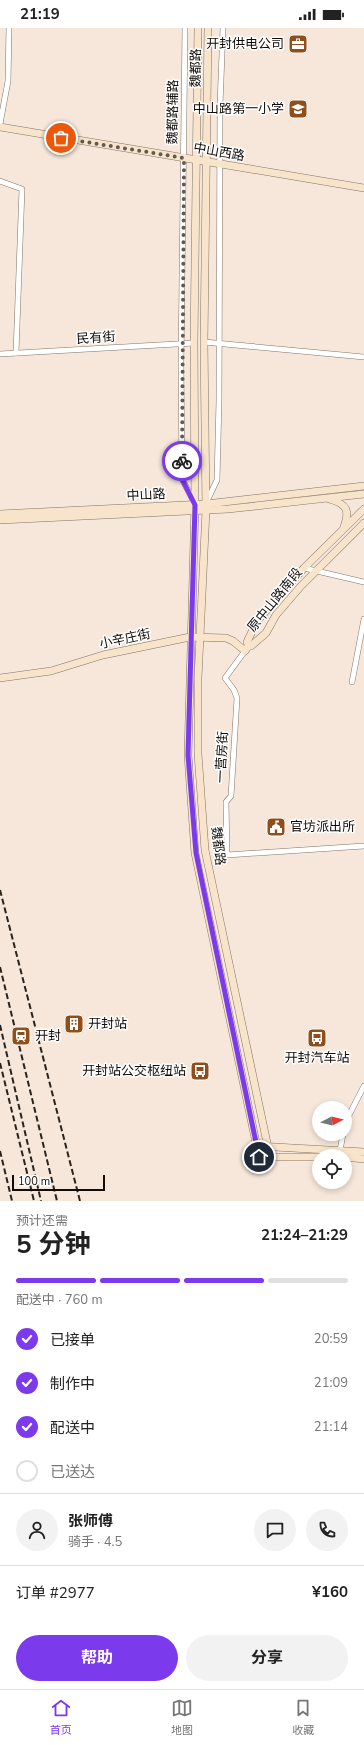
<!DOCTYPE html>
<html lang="zh">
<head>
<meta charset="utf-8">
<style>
	body { margin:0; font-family:"Nunito Sans","Noto Sans SC",sans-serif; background:#f2f2f2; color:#222; height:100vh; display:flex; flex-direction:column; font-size:15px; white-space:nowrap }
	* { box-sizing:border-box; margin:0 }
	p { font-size:13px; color:#767676 }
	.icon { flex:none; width:22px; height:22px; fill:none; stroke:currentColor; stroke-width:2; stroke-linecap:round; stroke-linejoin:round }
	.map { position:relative; height:1173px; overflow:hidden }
	.details { display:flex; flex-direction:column; background:#fff; flex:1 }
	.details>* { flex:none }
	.needle { width:26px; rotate:83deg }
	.buttons { position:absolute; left:312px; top:1073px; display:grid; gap:8px }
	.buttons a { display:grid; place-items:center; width:40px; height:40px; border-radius:50%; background:#fff; box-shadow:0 2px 6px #0003; font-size:20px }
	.scale { position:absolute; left:12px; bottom:10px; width:93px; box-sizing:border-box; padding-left:4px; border:2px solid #110c08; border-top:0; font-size:11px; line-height:14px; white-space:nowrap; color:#110c08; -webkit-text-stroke:3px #fff; paint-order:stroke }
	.pin { position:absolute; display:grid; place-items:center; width:34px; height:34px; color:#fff; margin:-17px; border:2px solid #fff; border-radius:50%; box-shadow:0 1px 4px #0007 }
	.courier { position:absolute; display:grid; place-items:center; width:40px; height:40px; margin:-20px; border:3px solid #7c3aed; border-radius:50%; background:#fff; color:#222; box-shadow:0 1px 5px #0007 }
	.head em { font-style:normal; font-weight:700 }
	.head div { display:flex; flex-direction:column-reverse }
	.head { display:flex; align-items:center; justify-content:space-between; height:68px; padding:0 16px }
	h1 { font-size:26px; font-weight:700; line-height:30px }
	.bar { display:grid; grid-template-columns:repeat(4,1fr); gap:6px 4px; align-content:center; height:48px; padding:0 16px }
	.bar i { height:5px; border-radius:3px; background:#e0e0e0 }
	.bar .active { background:#7c3aed }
	.bar p { grid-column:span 4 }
	.line { display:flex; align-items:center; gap:10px; padding:0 16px; border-top:1px solid #e0e0e0 }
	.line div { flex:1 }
	.round { display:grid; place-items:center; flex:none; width:42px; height:42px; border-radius:21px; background:#f2f2f2 }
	ol { padding:0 16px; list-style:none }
	li { display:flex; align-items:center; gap:12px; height:44px }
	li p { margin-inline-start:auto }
	li .icon { padding:4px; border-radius:50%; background:#7c3aed; color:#fff; stroke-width:4 }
	li:last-child { color:#767676 }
	li i { width:22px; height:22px; border:2px solid #e0e0e0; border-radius:50% }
	.button { display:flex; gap:8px; margin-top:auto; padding:8px 16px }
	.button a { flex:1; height:46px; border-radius:24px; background:#7c3aed; color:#fff; font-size:16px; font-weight:700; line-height:46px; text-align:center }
	.button a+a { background:#f2f2f2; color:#222 }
	.status { display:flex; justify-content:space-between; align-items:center; height:28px; padding:0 20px; background:#fff; direction:ltr }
	.status svg { height:11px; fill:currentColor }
	.tab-bar { display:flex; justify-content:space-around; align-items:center; height:56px; border-top:1px solid #e0e0e0; background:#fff; font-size:11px; color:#767676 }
	.tab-bar a { display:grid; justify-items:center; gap:2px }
	.tab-bar .active { color:#7c3aed }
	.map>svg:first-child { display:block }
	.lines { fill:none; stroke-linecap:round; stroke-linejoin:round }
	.street-casing { stroke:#827469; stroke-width:6 }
	.secondary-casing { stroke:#827469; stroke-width:8 }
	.street { stroke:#fff; stroke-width:5 }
	.secondary { stroke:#f7e4ca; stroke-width:7 }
	.rail { stroke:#29231e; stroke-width:2; stroke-dasharray:6 3; stroke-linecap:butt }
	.done { stroke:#615952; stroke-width:4; stroke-dasharray:0 7.2 }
	.route { stroke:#7c3aed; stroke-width:5 }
	.labels { text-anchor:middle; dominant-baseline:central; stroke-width:3; stroke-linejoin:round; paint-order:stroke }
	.poi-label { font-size:13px; fill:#110c08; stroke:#fff; text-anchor:end }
	.street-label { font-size:13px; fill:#110c08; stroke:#fff }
</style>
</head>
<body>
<div class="status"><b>21:19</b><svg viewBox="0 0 49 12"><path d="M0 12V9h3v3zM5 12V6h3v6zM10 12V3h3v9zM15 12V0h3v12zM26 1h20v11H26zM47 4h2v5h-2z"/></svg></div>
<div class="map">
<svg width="364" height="1173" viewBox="0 0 364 1173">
	<rect width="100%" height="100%" fill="#f6e7da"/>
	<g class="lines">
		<defs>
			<g id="street">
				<polyline points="185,0 181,335 182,451 194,474"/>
				<polyline points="0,96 8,53 9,0"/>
				<polyline points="0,153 22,161 16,325"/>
				<polyline points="204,314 364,329"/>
				<polyline points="0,326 194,315"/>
				<polyline points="207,473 217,452 219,373 220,77 223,0"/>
				<polyline points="304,540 364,554"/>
				<polyline points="245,623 225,650 234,662 237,670 231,768 226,774 227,827 364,818"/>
				<polyline points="352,654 364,591"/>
				<polyline points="345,1095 364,1058"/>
				<polyline points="339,1128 343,1106"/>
			</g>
			<g id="secondary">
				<polyline points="198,0 194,315 195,477 188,727 195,825 259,1129 319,1129"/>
				<polyline points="208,0 204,314 206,482 198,650 198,726 205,822 270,1129"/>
				<polyline points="0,99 364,160"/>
				<path d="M 329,471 C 347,476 350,482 344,499"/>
				<polyline points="0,486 206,476 364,458"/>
				<polyline points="0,492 228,481 364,466"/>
				<polyline points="249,617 247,614 257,593 304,540 364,481"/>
				<polyline points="249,617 251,618 266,605 276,587 301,558 364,495"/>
				<polyline points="0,650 51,643 103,627 190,609 226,610 233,613 245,623 249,617"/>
				<polyline points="257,1118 364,1124"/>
				<polyline points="345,1129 364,1131"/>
			</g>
		</defs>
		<!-- street casing -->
		<use href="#street" class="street-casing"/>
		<!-- secondary casing -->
		<use href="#secondary" class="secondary-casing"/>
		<!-- street -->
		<use href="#street" class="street"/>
		<!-- secondary -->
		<use href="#secondary" class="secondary"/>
		<!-- rail -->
		<g class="rail">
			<polyline points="0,862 80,1173"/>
			<polyline points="0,939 57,1173"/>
			<polyline points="0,997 41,1173"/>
			<polyline points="0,1035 34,1173"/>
			<polyline points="0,1123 12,1173"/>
		</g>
	</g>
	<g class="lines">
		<!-- done -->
		<polyline class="done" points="61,110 184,130 182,433"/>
		<!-- route -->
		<polyline class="route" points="182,433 182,451 195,477 188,727 196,825 259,1129"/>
	</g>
	<!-- icons -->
	<defs>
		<symbol id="office-square" viewBox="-11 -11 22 22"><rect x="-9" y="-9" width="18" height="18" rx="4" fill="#904e1b" stroke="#fff"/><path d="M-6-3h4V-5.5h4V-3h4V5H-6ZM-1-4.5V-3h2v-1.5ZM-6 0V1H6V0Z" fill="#fff"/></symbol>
		<symbol id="school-square" viewBox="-11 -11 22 22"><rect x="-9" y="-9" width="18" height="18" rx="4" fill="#904e1b" stroke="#fff"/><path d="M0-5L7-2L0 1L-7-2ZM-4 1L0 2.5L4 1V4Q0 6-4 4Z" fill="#fff"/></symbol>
		<symbol id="civic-square" viewBox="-11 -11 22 22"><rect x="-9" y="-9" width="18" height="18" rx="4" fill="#904e1b" stroke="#fff"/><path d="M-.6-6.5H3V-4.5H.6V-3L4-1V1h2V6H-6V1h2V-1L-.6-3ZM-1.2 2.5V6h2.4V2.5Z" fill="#fff"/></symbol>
		<symbol id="building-square" viewBox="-11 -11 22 22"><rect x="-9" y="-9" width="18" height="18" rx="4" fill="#904e1b" stroke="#fff"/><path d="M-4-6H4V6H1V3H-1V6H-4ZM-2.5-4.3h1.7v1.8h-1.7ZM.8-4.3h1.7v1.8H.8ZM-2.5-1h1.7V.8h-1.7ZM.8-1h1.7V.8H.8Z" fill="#fff"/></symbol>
		<symbol id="station-square" viewBox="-11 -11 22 22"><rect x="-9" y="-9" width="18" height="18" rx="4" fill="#904e1b" stroke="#fff"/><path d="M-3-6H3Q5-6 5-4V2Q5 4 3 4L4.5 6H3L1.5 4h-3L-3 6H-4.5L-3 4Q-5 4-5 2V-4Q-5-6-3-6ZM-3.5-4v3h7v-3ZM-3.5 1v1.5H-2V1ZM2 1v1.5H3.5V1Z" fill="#fff"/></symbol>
		<symbol id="bus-square" viewBox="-11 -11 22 22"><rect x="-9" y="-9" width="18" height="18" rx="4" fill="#904e1b" stroke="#fff"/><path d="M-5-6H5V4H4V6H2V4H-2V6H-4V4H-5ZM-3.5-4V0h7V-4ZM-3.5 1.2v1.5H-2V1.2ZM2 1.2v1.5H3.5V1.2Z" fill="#fff"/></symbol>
	</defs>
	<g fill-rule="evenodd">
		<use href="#office-square" x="287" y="5" width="22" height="22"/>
		<use href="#school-square" x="287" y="70" width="22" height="22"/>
		<use href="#civic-square" x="265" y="788" width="22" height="22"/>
		<use href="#building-square" x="63" y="985" width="22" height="22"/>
		<use href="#station-square" x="10" y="997" width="22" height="22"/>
		<use href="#bus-square" x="306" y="999" width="22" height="22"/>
		<use href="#bus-square" x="189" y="1032" width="22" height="22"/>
	</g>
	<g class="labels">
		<!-- poi labels -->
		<g class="poi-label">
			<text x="284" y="16">开封供电公司</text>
			<text x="284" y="81">中山路第一小学</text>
			<text x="290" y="799" text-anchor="start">官坊派出所</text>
			<text x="88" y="996" text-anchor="start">开封站</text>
			<text x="35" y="1008" text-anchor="start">开封</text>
			<text x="317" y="1030" text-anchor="middle">开封汽车站</text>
			<text x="186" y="1043">开封站公交枢纽站</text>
		</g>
		<!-- street labels -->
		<g class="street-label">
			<text transform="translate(196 40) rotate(-89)">魏都路</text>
			<text transform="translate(173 84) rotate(-89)">魏都路辅路</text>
			<text transform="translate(219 124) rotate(10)">中山西路</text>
			<text transform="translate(96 310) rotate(-4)">民有街</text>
			<text transform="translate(146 467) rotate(-3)">中山路</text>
			<text transform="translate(275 572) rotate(-51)">原中山路南段</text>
			<text transform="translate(125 611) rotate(-12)">小辛庄街</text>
			<text transform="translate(222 729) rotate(-87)">一营房街</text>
			<text transform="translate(218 818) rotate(83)">魏都路</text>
		</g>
	</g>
</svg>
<div class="buttons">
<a><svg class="needle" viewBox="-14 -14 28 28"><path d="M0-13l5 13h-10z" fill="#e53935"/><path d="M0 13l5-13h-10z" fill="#767676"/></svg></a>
<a><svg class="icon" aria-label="locate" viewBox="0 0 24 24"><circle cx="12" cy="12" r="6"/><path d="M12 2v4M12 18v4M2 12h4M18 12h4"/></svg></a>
</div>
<div class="scale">100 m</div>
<div class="pin" style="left:61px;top:110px;background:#ea580c"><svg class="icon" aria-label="bag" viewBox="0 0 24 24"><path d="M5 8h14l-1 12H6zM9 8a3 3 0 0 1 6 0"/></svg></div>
<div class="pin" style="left:259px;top:1129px;background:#1f2937"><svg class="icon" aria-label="home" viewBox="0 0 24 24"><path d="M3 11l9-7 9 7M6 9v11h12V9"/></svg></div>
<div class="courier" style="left:182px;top:433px"><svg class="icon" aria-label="bike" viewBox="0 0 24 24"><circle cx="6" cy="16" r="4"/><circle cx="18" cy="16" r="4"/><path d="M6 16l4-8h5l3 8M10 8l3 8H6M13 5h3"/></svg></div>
</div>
<section class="details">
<div class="head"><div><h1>5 分钟</h1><p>预计还需</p></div><em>21:24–21:29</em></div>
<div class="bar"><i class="active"></i><i class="active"></i><i class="active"></i><i></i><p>配送中 · 760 m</p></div>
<ol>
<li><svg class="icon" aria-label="check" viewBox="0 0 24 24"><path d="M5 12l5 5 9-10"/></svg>已接单<p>20:59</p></li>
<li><svg class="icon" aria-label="check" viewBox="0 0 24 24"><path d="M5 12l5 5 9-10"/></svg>制作中<p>21:09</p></li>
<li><svg class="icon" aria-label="check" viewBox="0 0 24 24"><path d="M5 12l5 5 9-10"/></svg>配送中<p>21:14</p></li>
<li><i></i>已送达</li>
</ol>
<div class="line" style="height:72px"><a class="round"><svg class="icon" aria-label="person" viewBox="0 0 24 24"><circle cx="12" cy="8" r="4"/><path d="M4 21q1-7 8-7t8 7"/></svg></a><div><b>张师傅</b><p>骑手 · 4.5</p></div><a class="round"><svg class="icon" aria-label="chat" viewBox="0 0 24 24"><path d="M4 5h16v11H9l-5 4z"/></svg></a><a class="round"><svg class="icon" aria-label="phone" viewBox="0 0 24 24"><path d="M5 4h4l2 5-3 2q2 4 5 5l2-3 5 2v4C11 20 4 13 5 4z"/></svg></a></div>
<div class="line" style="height:52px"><div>订单 #2977</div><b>¥160</b></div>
<div class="button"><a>帮助</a><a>分享</a></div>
</section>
<nav class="tab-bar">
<a class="active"><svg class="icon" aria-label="home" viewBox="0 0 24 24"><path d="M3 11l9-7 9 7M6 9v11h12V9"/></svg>首页</a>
<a><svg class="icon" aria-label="map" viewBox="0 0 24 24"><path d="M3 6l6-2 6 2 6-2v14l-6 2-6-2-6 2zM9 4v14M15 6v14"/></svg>地图</a>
<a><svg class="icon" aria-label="saved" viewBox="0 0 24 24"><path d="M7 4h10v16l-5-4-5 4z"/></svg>收藏</a>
</nav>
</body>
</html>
